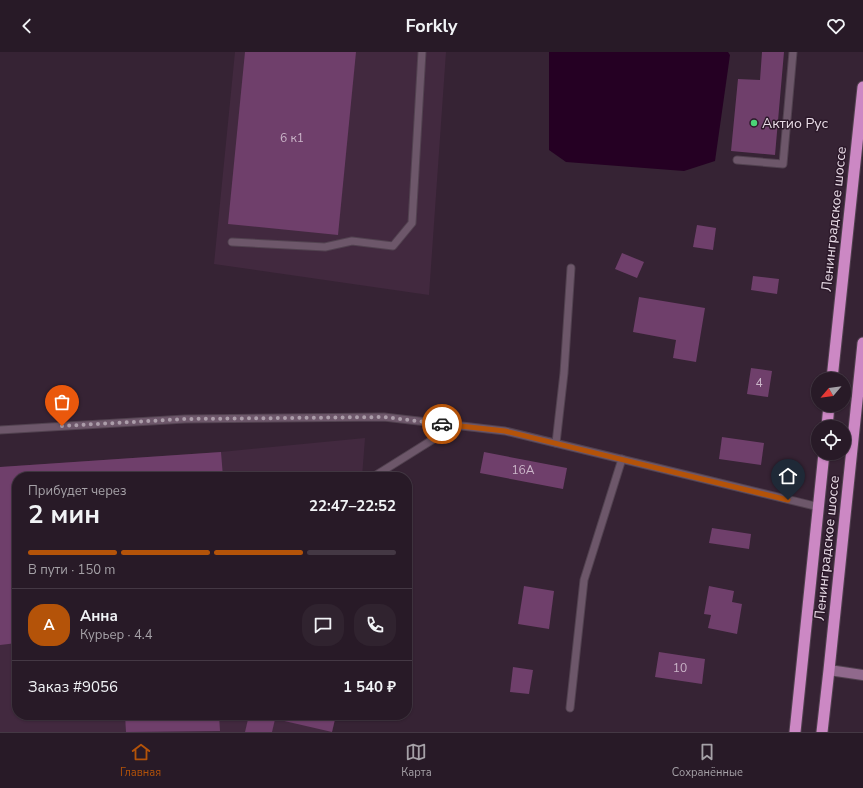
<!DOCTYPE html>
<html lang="ru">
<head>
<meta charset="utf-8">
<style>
	body { margin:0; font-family:"Nunito Sans",sans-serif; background:#30232f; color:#f1f3f6; height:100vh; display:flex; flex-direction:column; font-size:15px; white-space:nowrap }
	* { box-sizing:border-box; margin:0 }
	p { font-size:13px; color:#a5a1a7 }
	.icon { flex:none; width:22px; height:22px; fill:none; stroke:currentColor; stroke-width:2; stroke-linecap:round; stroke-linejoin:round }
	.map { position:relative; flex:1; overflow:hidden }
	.panel { position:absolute; left:12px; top:420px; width:400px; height:248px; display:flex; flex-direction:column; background:#281a27; border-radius:16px; box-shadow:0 1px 3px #0004,0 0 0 1px #443844 }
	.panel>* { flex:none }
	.needle { width:26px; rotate:241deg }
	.fabs { position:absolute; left:811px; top:320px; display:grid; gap:8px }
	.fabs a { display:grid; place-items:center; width:40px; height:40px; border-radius:50%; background:#281a27; box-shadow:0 1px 3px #0004,0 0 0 1px #443844; font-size:20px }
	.pin { position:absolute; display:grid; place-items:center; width:34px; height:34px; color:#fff; margin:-41px -17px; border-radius:50% 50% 50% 0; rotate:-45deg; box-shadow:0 0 4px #0007 }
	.pin .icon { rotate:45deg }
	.courier { position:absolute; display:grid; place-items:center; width:40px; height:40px; margin:-20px; border:3px solid #b45309; border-radius:50%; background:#fff; color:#222; box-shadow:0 1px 5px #0007 }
	.overview em { font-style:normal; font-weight:700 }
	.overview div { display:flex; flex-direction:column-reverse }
	.overview { display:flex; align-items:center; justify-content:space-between; height:68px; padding:0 16px }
	h1 { font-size:26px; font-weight:700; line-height:30px }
	.bar { display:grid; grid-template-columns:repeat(4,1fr); gap:6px 4px; align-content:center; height:48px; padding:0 16px }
	.bar i { height:5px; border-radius:3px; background:#443844 }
	.bar .selected { background:#b45309 }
	.bar p { grid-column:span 4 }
	.line { display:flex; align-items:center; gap:10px; padding:0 16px; border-top:1px solid #443844 }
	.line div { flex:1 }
	.round { display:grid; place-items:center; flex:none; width:42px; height:42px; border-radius:16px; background:#30232f }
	header { display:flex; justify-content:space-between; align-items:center; height:52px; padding:0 16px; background:#281a27; font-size:18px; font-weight:700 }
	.tabs { display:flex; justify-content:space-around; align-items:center; height:56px; border-top:1px solid #443844; background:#281a27; font-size:11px; color:#a5a1a7 }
	.tabs a { display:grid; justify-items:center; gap:2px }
	.tabs .selected { color:#b45309 }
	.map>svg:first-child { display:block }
	.built { fill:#42293f }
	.water { fill:#250023 }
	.building { fill:#6f3f6b }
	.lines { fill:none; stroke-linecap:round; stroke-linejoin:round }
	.service-casing { stroke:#524250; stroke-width:9 }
	.secondary-casing { stroke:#524250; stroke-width:12 }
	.trunk-casing { stroke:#524250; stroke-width:13 }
	.service { stroke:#6d576a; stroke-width:7 }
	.secondary { stroke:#90698c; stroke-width:10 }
	.trunk { stroke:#cc88c4; stroke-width:11 }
	.done { stroke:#ab9ca9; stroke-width:4; stroke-dasharray:0 7.2 }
	.route { stroke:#b45309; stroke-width:5 }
	.poi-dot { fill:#4bd677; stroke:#2c192a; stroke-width:1.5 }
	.labels { text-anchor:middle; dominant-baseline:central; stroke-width:3; stroke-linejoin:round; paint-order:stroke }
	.number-label { font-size:12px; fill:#cbb6c9 }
	.poi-label { font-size:14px; fill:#eadde8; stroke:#2c192a; text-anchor:start }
	.street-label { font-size:14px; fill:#eadde8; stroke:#2c192a }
</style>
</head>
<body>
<header><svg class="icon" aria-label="back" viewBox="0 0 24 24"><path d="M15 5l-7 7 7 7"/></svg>Forkly<svg class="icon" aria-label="heart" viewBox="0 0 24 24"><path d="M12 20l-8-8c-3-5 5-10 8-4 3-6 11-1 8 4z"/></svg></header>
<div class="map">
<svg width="863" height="680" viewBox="0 0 863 680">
	<rect width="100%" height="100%" fill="#362334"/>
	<!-- built -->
	<g class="built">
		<polygon points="235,0 446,0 429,243 214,212"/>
		<polygon points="365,386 362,425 17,425 17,663 336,663 332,680 0,680 0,415 221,400"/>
	</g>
	<!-- water -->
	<polygon class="water" points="549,0 728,0 730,3 715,109 684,119 566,110 549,98"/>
	<!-- building -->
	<g class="building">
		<polygon points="245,0 356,0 338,183 228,172"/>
		<polygon points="762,0 784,0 775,103 731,99 738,27 760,28"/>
		<polygon points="697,173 716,176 713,198 693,195"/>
		<polygon points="622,201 644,210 637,226 615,217"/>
		<polygon points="753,224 779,227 777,242 751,238"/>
		<polygon points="639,245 705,256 696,310 673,306 676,288 633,280"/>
		<polygon points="751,316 772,319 768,345 747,342"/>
		<polygon points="722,385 764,391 761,413 719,407"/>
		<polygon points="221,400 223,425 17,425 17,591 0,593 0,415"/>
		<polygon points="484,400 567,416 563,437 480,421"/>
		<polygon points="712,476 751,482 749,497 709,491"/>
		<polygon points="524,534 554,539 549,577 518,572"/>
		<polygon points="709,534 734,539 732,550 742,552 737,582 708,576 711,563 704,562"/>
		<polygon points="659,600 705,607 702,632 655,625"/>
		<polygon points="513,615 533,618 529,642 510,640"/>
		<polygon points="125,663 219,663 220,679 126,680"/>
		<polygon points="249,663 276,663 272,680 245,680"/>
		<polygon points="280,663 336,663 332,680 280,668"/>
	</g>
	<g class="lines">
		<defs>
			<g id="service">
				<polyline points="737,108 783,112 793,0"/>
				<polyline points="232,190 325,195 352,189 393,194 412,171 422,0"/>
				<polyline points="0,378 185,367 384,365 505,379 819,455"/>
				<polyline points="556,391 564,321 571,216"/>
				<polyline points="373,425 456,373"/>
				<polyline points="570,656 584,528 622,407"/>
			</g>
			<polyline id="secondary" points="829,618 863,623"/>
			<g id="trunk">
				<polyline points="832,327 863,35"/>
				<polyline points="827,375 829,353"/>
				<polyline points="795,680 824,401"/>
				<polyline points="822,680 829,618 863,291"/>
			</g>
		</defs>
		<!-- service casing -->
		<use href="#service" class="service-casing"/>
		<!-- secondary casing -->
		<use href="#secondary" class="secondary-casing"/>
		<!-- trunk casing -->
		<use href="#trunk" class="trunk-casing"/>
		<!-- service -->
		<use href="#service" class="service"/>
		<!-- secondary -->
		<use href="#secondary" class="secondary"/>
		<!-- trunk -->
		<use href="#trunk" class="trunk"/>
	</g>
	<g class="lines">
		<!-- done -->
		<polyline class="done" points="62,374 185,367 384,365 442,372"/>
		<!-- route -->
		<polyline class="route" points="442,372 505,379 788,448"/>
	</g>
	<!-- markers -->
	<circle class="poi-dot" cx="754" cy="71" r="4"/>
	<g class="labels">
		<!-- number labels -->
		<g class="number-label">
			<text x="292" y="86">6 к1</text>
			<text x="759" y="331">4</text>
			<text x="523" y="418">16А</text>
			<text x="680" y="616">10</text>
		</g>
		<!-- poi labels -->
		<g class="poi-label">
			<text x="762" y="71">Актио Рус</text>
		</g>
		<!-- street labels -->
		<g class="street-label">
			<text transform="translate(834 167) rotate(-84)">Ленинградское шоссе</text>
			<text transform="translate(827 496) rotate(-84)">Ленинградское шоссе</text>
		</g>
	</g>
</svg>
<div class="fabs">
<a><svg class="needle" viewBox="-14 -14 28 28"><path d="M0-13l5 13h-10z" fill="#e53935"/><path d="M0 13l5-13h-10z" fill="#a5a1a7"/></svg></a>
<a><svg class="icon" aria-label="locate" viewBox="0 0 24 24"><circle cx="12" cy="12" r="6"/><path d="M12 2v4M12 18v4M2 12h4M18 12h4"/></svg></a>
</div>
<div class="pin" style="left:62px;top:374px;background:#ea580c"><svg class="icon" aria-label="bag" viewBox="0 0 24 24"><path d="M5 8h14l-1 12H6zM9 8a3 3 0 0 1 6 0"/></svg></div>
<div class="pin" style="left:788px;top:448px;background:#1f2937"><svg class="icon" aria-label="home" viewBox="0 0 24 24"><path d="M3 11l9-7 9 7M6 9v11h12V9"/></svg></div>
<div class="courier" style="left:442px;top:372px"><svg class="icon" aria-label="car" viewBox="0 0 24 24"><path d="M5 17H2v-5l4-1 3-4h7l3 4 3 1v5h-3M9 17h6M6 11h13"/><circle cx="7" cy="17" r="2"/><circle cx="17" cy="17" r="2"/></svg></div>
<section class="panel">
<div class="overview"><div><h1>2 мин</h1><p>Прибудет через</p></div><em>22:47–22:52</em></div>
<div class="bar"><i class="selected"></i><i class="selected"></i><i class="selected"></i><i></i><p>В пути · 150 m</p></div>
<div class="line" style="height:72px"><b class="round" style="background:#b45309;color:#fff">А</b><div><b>Анна</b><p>Курьер · 4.4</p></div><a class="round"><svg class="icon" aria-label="chat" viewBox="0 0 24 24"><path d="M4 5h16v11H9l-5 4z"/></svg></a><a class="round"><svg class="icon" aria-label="phone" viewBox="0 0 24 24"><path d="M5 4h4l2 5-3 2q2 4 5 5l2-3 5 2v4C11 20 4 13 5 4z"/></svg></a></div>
<div class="line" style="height:52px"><div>Заказ #9056</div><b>1 540 ₽</b></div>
</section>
</div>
<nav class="tabs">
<a class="selected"><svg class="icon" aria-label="home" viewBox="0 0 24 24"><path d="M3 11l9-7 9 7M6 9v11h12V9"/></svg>Главная</a>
<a><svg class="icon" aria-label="map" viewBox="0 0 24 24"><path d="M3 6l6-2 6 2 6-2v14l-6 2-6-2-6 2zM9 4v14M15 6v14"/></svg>Карта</a>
<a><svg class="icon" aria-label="saved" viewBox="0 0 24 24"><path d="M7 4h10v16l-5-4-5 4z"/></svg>Сохранённые</a>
</nav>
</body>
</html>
